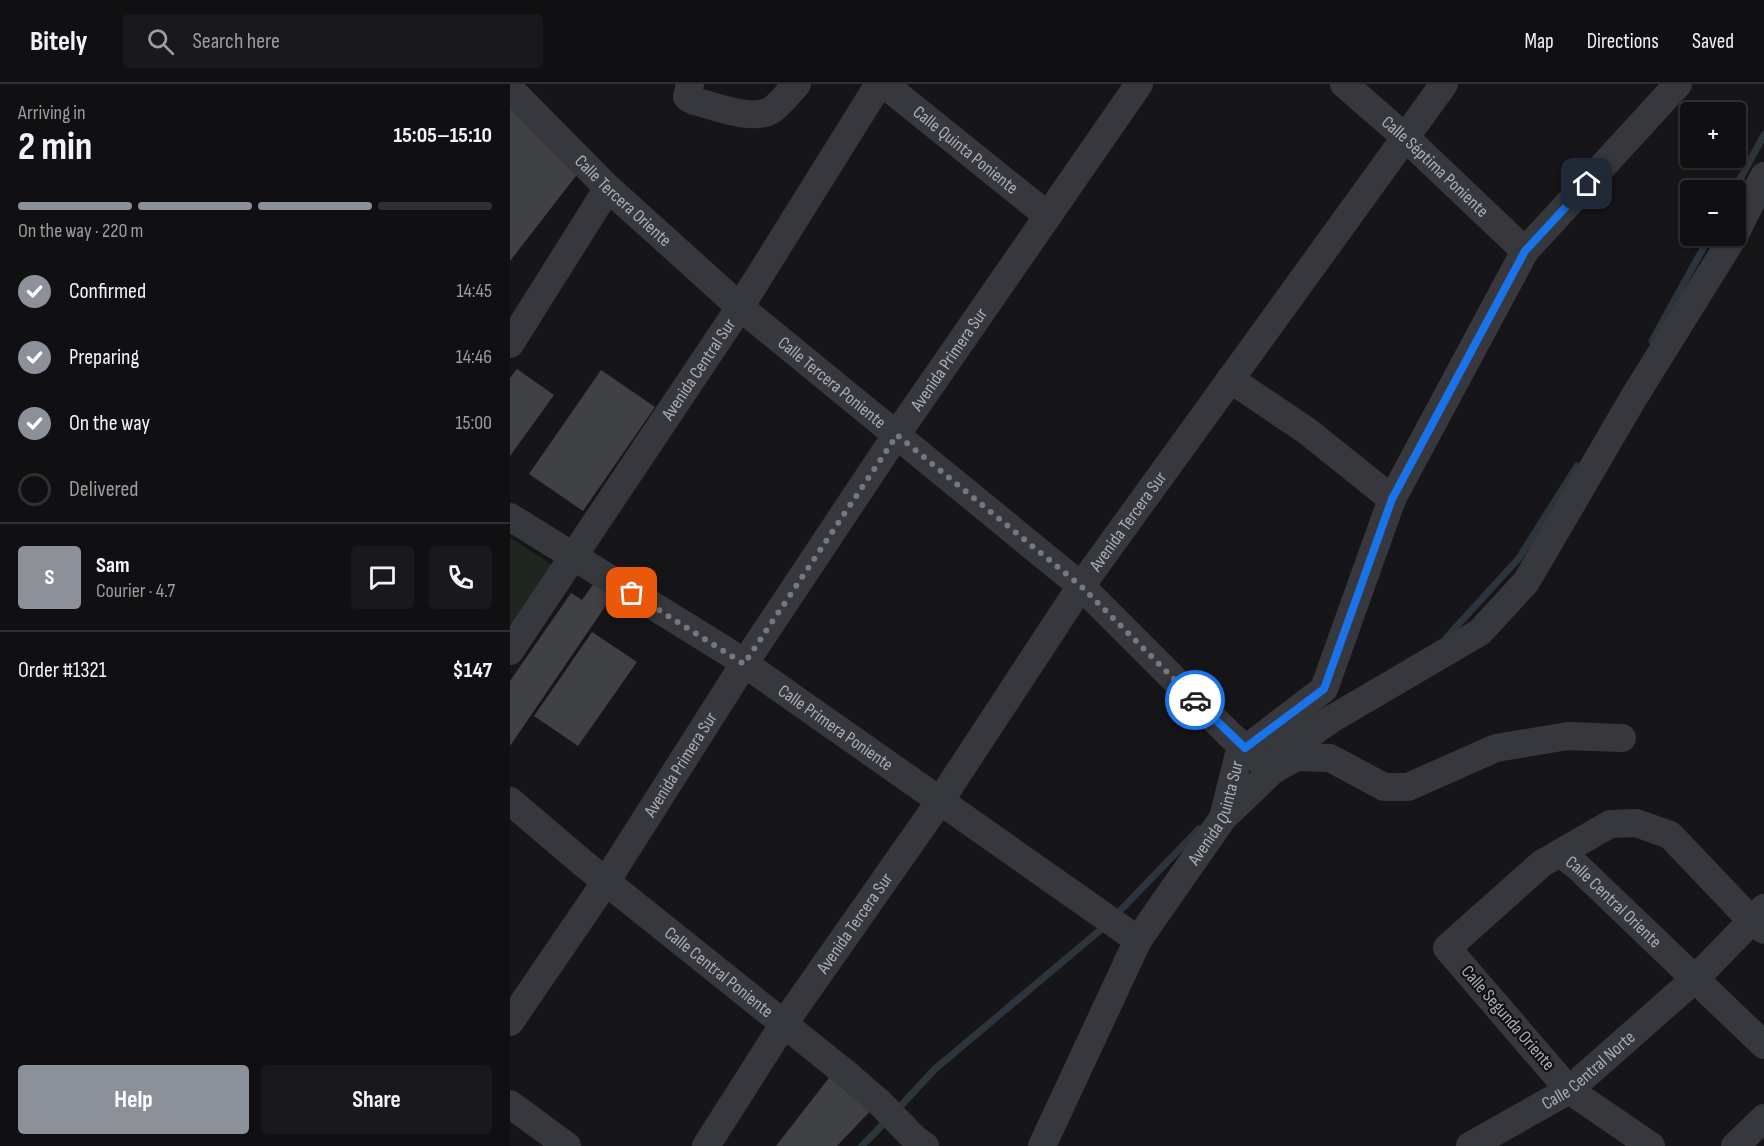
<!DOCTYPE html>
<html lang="en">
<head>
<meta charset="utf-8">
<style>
	body { margin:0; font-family:"Sofia Sans Condensed",sans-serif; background:#19191b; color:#f1f3f6; height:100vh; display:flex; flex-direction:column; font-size:22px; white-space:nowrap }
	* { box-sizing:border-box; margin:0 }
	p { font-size:20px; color:#9c9d9f }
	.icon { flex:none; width:33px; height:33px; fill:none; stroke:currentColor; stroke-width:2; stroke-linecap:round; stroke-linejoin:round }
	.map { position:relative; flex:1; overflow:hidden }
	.sheet { display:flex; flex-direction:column; background:#101012; width:510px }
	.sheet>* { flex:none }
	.controls { position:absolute; left:1170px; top:18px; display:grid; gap:12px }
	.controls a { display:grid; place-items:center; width:66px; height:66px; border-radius:6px; background:#101012; box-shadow:0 2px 4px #0004,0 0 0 2px #303032; font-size:30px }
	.pin { position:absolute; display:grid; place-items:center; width:51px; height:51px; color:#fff; margin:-26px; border-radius:12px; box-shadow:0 3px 9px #0006 }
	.courier { position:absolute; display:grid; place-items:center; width:60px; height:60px; margin:-30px; border:4px solid #1a73e8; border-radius:50%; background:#fff; color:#222; box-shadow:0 2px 8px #0007 }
	.summary em { font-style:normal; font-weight:700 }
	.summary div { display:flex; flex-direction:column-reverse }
	.summary { display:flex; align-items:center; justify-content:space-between; height:102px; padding:0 18px }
	h1 { font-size:39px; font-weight:700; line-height:45px }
	.bar { display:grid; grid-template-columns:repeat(4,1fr); gap:9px 6px; align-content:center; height:72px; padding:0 18px }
	.bar i { height:8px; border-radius:4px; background:#303032 }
	.bar .on { background:#8c9099 }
	.bar p { grid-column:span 4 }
	.line { display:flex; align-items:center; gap:15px; padding:0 18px; border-top:2px solid #303032 }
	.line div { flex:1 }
	.round { display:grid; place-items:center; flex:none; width:63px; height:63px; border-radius:6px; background:#19191b }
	ol { padding:0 18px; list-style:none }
	li { display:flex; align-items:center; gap:18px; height:66px }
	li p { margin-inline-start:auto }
	li .icon { padding:6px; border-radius:50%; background:#8c9099; color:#fff; stroke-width:4 }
	li:last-child { color:#9c9d9f }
	li i { width:33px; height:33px; border:3px solid #303032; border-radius:50% }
	.primary-button { display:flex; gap:12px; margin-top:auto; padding:12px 18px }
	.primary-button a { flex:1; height:69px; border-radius:6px; background:#8c9099; color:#fff; font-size:24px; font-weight:700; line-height:69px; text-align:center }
	.primary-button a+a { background:#19191b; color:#f1f3f6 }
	header { display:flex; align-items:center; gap:36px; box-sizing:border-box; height:84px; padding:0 30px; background:#101012; border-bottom:2px solid #303032 }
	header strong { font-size:28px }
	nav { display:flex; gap:33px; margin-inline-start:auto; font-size:21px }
	.search { width:420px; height:54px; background:#19191b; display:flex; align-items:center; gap:15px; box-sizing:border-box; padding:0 21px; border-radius:6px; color:#9c9d9f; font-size:22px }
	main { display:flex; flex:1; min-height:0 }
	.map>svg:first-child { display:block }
	.green { fill:#1e261f }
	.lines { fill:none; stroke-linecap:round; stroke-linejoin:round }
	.stream { stroke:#2c353c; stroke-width:7 }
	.building { fill:#404145 }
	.minor { stroke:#37383d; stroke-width:28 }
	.done { stroke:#757880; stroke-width:6; stroke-dasharray:0 10.8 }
	.route { stroke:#1a73e8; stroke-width:8 }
	.labels { text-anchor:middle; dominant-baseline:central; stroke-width:4.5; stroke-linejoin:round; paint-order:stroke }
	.street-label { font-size:18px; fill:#a8adb8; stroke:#111113 }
</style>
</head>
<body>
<header>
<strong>Bitely</strong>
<div class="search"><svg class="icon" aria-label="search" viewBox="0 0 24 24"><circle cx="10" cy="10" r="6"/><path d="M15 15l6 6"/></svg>Search here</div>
<nav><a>Map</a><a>Directions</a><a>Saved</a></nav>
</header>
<main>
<section class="sheet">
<div class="summary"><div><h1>2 min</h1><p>Arriving in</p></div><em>15:05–15:10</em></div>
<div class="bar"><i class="on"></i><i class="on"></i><i class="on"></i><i></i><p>On the way · 220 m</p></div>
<ol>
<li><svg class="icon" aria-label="check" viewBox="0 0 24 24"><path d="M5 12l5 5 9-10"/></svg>Confirmed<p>14:45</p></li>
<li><svg class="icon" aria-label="check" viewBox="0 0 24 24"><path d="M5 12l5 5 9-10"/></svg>Preparing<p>14:46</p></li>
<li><svg class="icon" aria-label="check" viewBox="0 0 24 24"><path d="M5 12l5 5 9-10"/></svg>On the way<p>15:00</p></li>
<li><i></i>Delivered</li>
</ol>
<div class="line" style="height:108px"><b class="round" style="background:#8c9099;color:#fff">S</b><div><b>Sam</b><p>Courier · 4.7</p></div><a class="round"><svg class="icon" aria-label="chat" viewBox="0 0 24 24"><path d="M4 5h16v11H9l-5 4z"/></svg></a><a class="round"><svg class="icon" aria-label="phone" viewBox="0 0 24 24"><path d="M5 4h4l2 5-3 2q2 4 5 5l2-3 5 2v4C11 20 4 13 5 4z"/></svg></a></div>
<div class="line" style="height:78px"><div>Order #1321</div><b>$147</b></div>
<div class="primary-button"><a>Help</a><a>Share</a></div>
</section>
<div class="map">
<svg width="1254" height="1062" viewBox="0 0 1254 1062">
	<rect width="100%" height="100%" fill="#161618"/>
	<!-- green -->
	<polygon class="green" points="0,453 48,485 0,555"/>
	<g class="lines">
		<!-- stream -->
		<g class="stream">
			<polyline points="1224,106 1254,51"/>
			<polyline points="1142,257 1200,152"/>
			<polyline points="936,554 1009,474 1067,382"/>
			<polyline points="605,832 689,745"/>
			<polyline points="386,1027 425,985 595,842"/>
			<polyline points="352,1062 378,1035"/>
		</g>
	</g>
	<!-- building -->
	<g class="building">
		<polygon points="0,15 69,88 0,177"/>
		<polygon points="7,285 44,311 0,372 0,294"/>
		<polygon points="91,286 145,323 73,427 19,390"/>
		<polygon points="84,499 103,511 0,662 0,597 61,509 72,516"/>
		<polygon points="82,548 127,578 68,662 24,632"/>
		<polygon points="322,990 366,1021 327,1062 266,1062"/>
	</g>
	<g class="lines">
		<!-- minor -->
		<g class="minor">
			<path d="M 180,0 L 177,13 L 184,17 C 205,22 241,37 260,27 C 270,21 279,8 287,0"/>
			<path id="s1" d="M 374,0 L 538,132"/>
			<path id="s2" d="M 834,0 L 896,54 L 1015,167"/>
			<path id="s3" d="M 0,5 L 98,104 L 230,223 L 571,502 L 720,651 L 762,687 L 772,670 L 820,636 L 970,548 L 1016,498 L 1124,313 L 1224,152"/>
			<polyline points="1226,148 1254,92"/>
			<polyline points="0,260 98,104"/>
			<polyline points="720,295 797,347 882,415"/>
			<path id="s4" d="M 0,433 L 221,570 L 628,856"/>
			<path id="s5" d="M 0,567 L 230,223 L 369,0"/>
			<path id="s6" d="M 0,717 L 74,780 L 339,992 L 370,1019 L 404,1054 L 415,1062"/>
			<polyline points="713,734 762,687 786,673 820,674 874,703 898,703 986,664 1058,652 1112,654"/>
			<polyline points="1050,769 1100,740 1126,739 1160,751 1241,836 1254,846"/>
			<path id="s7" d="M 0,938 L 97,796 L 234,580 L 387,350 L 629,0"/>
			<polyline points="0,1020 57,1062"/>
			<path id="s8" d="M 196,1062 L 273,941 L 430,717 L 571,502 L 934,0"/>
			<path id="s9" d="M 532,1062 L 628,856 L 713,734 L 729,670 L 814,605 L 882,415 L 1015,167 L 1168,0"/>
			<path id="s10" d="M 960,1062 L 1059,1006 L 1186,894 L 1254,824"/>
			<path id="s11" d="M 1141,1062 L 1059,1006 L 937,864 L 1031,780 L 1050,769 L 1068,783 L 1254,961"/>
			<polyline points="1225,1062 1254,1034"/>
		</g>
	</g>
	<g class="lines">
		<!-- done -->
		<polyline class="done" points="122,509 234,580 387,351 571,502 685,616"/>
		<!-- route -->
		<polyline class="route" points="685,616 735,664 814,605 882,415 1015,167 1077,100"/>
	</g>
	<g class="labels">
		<!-- street labels -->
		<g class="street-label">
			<text stroke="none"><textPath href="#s1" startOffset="105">Calle Quinta Poniente</textPath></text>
			<text stroke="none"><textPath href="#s2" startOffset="123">Calle Séptima Poniente</textPath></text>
			<text stroke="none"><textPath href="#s3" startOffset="159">Calle Tercera Oriente</textPath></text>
			<text stroke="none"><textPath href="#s7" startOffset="795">Avenida Primera Sur</textPath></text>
			<text stroke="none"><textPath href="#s5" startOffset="339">Avenida Central Sur</textPath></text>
			<text stroke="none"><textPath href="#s3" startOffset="436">Calle Tercera Poniente</textPath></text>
			<text stroke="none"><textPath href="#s8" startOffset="754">Avenida Tercera Sur</textPath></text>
			<text stroke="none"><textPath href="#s4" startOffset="388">Calle Primera Poniente</textPath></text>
			<text stroke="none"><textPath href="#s7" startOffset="309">Avenida Primera Sur</textPath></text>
			<text stroke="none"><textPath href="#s9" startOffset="378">Avenida Quinta Sur</textPath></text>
			<text stroke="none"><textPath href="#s11" startOffset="507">Calle Central Oriente</textPath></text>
			<text stroke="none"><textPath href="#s8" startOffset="268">Avenida Tercera Sur</textPath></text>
			<text stroke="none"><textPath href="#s6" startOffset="270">Calle Central Poniente</textPath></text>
			<text transform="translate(998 934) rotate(49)">Calle Segunda Oriente</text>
			<text stroke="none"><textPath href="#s10" startOffset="141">Calle Central Norte</textPath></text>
		</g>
	</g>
</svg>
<div class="controls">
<a>+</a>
<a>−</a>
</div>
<div class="pin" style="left:122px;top:509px;background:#ea580c"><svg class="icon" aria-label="bag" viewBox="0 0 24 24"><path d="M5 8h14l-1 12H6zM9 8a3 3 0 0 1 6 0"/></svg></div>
<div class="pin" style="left:1077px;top:100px;background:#1f2937"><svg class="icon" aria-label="home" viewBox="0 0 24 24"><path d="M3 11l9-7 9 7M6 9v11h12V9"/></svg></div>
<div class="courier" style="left:685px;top:616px"><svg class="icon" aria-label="car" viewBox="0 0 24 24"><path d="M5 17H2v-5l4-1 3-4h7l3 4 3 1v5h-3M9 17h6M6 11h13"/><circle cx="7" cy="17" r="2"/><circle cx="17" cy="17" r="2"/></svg></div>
</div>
</main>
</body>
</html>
